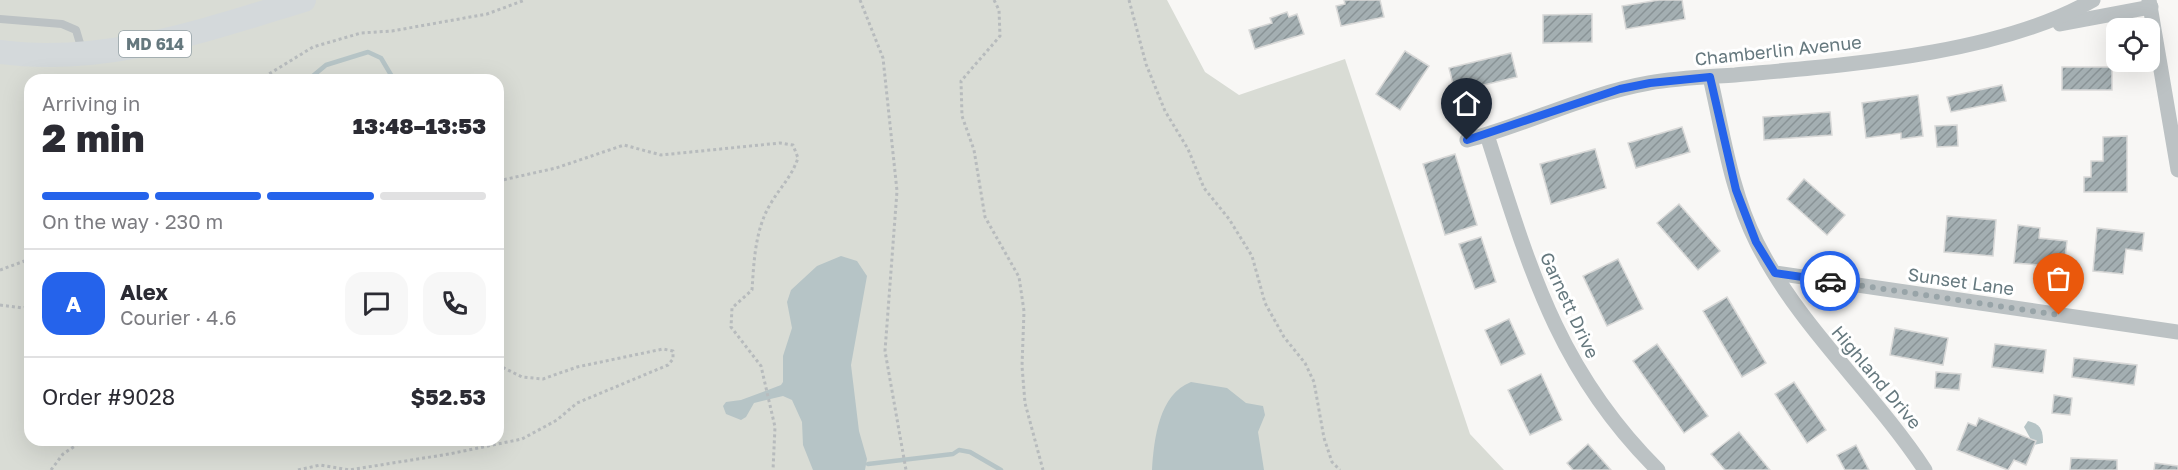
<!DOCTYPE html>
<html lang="en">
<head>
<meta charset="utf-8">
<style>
	body { margin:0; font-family:"Golos Text",sans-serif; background:#f7f7f7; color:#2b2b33; height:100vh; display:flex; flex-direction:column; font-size:22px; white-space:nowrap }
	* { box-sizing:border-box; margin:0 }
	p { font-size:20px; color:#7c7c81 }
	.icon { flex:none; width:33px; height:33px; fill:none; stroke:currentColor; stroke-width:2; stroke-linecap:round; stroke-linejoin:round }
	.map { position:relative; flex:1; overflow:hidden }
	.side { position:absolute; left:24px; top:74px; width:480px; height:372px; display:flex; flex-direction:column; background:#fff; border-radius:18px; box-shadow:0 6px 24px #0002 }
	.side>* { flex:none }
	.controls { position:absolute; left:2106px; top:18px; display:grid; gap:12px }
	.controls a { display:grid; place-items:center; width:54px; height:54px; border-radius:12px; background:#fff; box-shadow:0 6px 24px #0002; font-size:30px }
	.pin { position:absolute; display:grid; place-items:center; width:51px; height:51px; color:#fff; margin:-62px -26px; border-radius:50% 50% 50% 0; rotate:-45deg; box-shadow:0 0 6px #0007 }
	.pin .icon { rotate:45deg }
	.courier { position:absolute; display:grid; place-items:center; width:60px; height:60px; margin:-30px; border:4px solid #2563eb; border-radius:50%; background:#fff; color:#222; box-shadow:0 2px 8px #0007 }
	.headline em { font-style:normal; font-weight:800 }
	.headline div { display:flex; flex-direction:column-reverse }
	.headline { display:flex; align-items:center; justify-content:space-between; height:102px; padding:0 18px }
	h1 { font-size:39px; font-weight:800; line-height:45px }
	.bar { display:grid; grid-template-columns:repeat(4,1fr); gap:9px 6px; align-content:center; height:72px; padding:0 18px }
	.bar i { height:8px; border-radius:4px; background:#e1e1e2 }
	.bar .selected { background:#2563eb }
	.bar p { grid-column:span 4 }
	.line { display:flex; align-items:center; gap:15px; padding:0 18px; border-top:2px solid #e1e1e2 }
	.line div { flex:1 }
	.round { display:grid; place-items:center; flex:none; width:63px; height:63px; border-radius:18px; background:#f7f7f7 }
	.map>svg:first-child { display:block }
	.green { fill:#d9dcd5; fill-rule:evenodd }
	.water { fill:#b6c4c6 }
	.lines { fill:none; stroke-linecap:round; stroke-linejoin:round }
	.stream { stroke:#b6c4c6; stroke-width:4.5 }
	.building { fill:url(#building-hatch); stroke:#d9d9d8; stroke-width:1.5 }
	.path { stroke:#b7bbbd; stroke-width:3; stroke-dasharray:3 3; stroke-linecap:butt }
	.service { stroke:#bcc2c4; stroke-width:8 }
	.minor { stroke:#bcc2c4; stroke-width:15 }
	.primary { stroke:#d4d9db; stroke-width:24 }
	.done { stroke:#98a4a8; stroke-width:6; stroke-dasharray:0 10.8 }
	.route { stroke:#2563eb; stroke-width:8 }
	.labels { text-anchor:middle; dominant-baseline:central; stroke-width:6; stroke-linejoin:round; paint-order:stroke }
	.shield { fill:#fff; stroke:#93a0a5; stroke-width:1.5 }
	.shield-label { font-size:16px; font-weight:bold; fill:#65787e }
	.street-label { font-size:18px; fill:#65787e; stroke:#fff }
</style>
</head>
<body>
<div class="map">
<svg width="2178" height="470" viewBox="0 0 2178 470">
	<defs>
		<pattern id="building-hatch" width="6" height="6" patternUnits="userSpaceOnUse" patternTransform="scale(1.5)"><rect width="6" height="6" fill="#a4afb2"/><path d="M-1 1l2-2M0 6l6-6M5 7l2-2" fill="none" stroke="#899396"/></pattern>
	</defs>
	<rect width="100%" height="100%" fill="#f8f7f5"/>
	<!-- green -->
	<path class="green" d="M 0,0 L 1167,0 L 1205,72 L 1239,95 L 1345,59 L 1470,434 L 1504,470 L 0,470 ZM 30,80 L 498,80 L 498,440 L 30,440 Z"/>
	<!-- water -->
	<g class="water">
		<polygon points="841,256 857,261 867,276 851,365 859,431 867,459 865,470 813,470 803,445 802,422 792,400 783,396 754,403 746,417 741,420 726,414 723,406 726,402 741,400 781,385 783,382 783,356 792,328 787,302 791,290 817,266"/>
		<path d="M 1191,382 L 1227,388 L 1246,403 L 1263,406 L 1265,415 L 1258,432 L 1264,470 L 1152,470 C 1154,439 1159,394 1191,382 Z"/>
		<path d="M 2028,421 C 2041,424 2043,430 2043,443 L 2034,445 L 2024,427 Z"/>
	</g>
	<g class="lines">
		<!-- stream -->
		<g class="stream">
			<polyline points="308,80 326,65 368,52 381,58 394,80"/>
			<polyline points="868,464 953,454 959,450 970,452 1001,470"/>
		</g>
	</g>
	<!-- building -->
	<g class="building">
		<polygon points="1344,0 1380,0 1384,17 1341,26 1336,6 1345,4"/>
		<polygon points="1659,0 1682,0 1685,19 1626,29 1622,6"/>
		<polygon points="1287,12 1289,17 1297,14 1304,34 1255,49 1249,30 1272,23 1270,18"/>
		<polygon points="1592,14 1592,42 1543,43 1543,15"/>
		<polygon points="1405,51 1429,66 1400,110 1376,94"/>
		<polygon points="1511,53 1517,77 1455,92 1449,68"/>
		<rect x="2062" y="67" width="50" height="23"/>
		<polygon points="2002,85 2006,101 1951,112 1947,97"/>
		<polygon points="1918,95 1923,136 1901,139 1901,133 1866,138 1862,103"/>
		<polygon points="1830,112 1832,135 1764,140 1763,117"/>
		<polygon points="1957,125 1958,146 1937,147 1935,126"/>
		<polygon points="1682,127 1690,152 1636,168 1628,143"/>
		<polygon points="2127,136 2127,192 2084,192 2084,177 2091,177 2091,161 2103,161 2103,137"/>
		<polygon points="1595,149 1606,188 1551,204 1540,164"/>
		<polygon points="1455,154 1477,225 1445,235 1423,164"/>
		<polygon points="1804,179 1845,215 1827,235 1787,199"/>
		<polygon points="1679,204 1720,251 1698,270 1657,223"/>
		<polygon points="1947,216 1996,220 1993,256 1944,252"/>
		<polygon points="2018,225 2040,228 2039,238 2067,241 2064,267 2014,263"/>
		<polygon points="2097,228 2144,233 2142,251 2126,249 2123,274 2093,271"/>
		<polygon points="1481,237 1496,282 1475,289 1459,244"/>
		<polygon points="1618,259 1643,309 1607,326 1583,276"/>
		<polygon points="1727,297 1766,363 1742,377 1703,311"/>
		<polygon points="1509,319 1525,354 1501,365 1485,330"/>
		<polygon points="1895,328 1948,338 1943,365 1890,355"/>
		<polygon points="1657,344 1708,416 1684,433 1633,361"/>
		<polygon points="1995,344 2046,350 2043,373 1992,367"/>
		<polygon points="2074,358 2137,365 2134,385 2072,377"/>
		<polygon points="1936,372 1961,374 1959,390 1935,388"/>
		<polygon points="1541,374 1562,420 1530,435 1508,390"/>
		<polygon points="1794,382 1826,430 1807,443 1775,394"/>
		<polygon points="2054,395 2072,398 2070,415 2052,413"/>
		<polygon points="1979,418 2036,441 2026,465 2014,460 2008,470 1957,450 1968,423 1976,426"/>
		<polygon points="1739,432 1770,470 1725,470 1711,454"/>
		<polygon points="1588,444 1611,470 1573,470 1567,463"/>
		<polygon points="1856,445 1869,470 1845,470 1837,455"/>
		<polygon points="2071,458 2117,460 2117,470 2070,470"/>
		<polygon points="2155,463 2178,466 2178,470 2154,470"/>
	</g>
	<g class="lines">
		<!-- path -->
		<g class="path">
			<polyline points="860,0 883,58 897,191 885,351 906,470"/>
			<polyline points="994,0 999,10 1000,36 961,81 962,116 974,150 985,217 1019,277 1024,311 1022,366 1025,403 1043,470"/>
			<polyline points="1129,0 1146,64 1165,111 1188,149 1204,188 1229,219 1252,256 1265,303 1284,337 1305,363 1314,382 1324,438 1332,462 1340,470"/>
			<polyline points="259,80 313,47 361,33 392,31 487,14 525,0"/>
			<path d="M 498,181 L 556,168 L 624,145 L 661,155 L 780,143 L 793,145 L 798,158 C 791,178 781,186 771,203 C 755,229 754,261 752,290 L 732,308 L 731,327 L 761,366 L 775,427 L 773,470"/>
			<polyline points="0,270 30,259"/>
			<polyline points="0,305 23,308 30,306"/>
			<polyline points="51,470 63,454 84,440"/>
			<polyline points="298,470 320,465 349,470 449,454 522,439 557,420 577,403 668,365 673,359 673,351 663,349 577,367 543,379 522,377 498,365"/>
		</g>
		<!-- service -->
		<polyline class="service" points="0,19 62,24 76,30 82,50"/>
		<!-- minor -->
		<g class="minor">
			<polyline points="2149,0 2178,170"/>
			<polyline points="2060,24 2151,7"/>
			<path d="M 1710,77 C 1723,133 1731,192 1757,243 C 1800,328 1873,391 1925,470"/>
			<path d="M 1487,135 C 1529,266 1557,370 1658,470"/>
			<path d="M 1467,140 C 1528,124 1586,94 1649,83 C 1677,78 1706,77 1735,75 C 1844,65 1998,55 2093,0"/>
			<polyline points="1775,273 2178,332"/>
		</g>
		<!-- primary -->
		<path class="primary" d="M 0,52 C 105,66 205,30 304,0"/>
	</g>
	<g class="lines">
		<!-- done -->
		<polyline class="done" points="1830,281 2059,315"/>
		<!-- route -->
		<polyline class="route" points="1467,140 1620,89 1650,83 1710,77 1736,190 1756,242 1775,273 1830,281"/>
	</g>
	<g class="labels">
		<!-- shield labels -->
		<rect class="shield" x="119" y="31" width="72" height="26" rx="4.5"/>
		<g class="shield-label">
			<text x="155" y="44">MD 614</text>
		</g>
		<!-- street labels -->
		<g class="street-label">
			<text transform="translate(1778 50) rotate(-6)">Chamberlin Avenue</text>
			<text transform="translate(1961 281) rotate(8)">Sunset Lane</text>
			<text transform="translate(1570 305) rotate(65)">Garnett Drive</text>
			<text transform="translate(1877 377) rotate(50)">Highland Drive</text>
		</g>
	</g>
</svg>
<div class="controls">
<a><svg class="icon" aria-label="locate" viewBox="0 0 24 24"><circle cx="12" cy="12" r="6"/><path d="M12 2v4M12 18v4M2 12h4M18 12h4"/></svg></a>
</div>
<div class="pin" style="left:2059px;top:315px;background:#ea580c"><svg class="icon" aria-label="bag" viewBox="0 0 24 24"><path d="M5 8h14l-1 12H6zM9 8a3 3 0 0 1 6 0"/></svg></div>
<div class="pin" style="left:1467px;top:140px;background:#1f2937"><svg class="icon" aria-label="home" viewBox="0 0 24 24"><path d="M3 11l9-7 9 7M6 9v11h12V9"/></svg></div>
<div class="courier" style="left:1830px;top:281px"><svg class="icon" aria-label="car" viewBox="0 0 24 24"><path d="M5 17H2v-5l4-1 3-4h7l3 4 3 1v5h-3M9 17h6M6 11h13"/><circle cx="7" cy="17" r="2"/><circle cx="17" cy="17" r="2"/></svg></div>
<section class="side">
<div class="headline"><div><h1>2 min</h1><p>Arriving in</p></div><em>13:48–13:53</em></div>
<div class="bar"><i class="selected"></i><i class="selected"></i><i class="selected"></i><i></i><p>On the way · 230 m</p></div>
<div class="line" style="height:108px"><b class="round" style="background:#2563eb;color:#fff">A</b><div><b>Alex</b><p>Courier · 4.6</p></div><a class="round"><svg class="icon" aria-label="chat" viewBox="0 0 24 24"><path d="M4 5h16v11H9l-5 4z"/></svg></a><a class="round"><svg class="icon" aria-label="phone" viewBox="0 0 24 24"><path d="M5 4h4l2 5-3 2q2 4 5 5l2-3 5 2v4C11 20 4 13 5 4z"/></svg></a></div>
<div class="line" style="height:78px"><div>Order #9028</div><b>$52.53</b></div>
</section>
</div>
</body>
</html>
